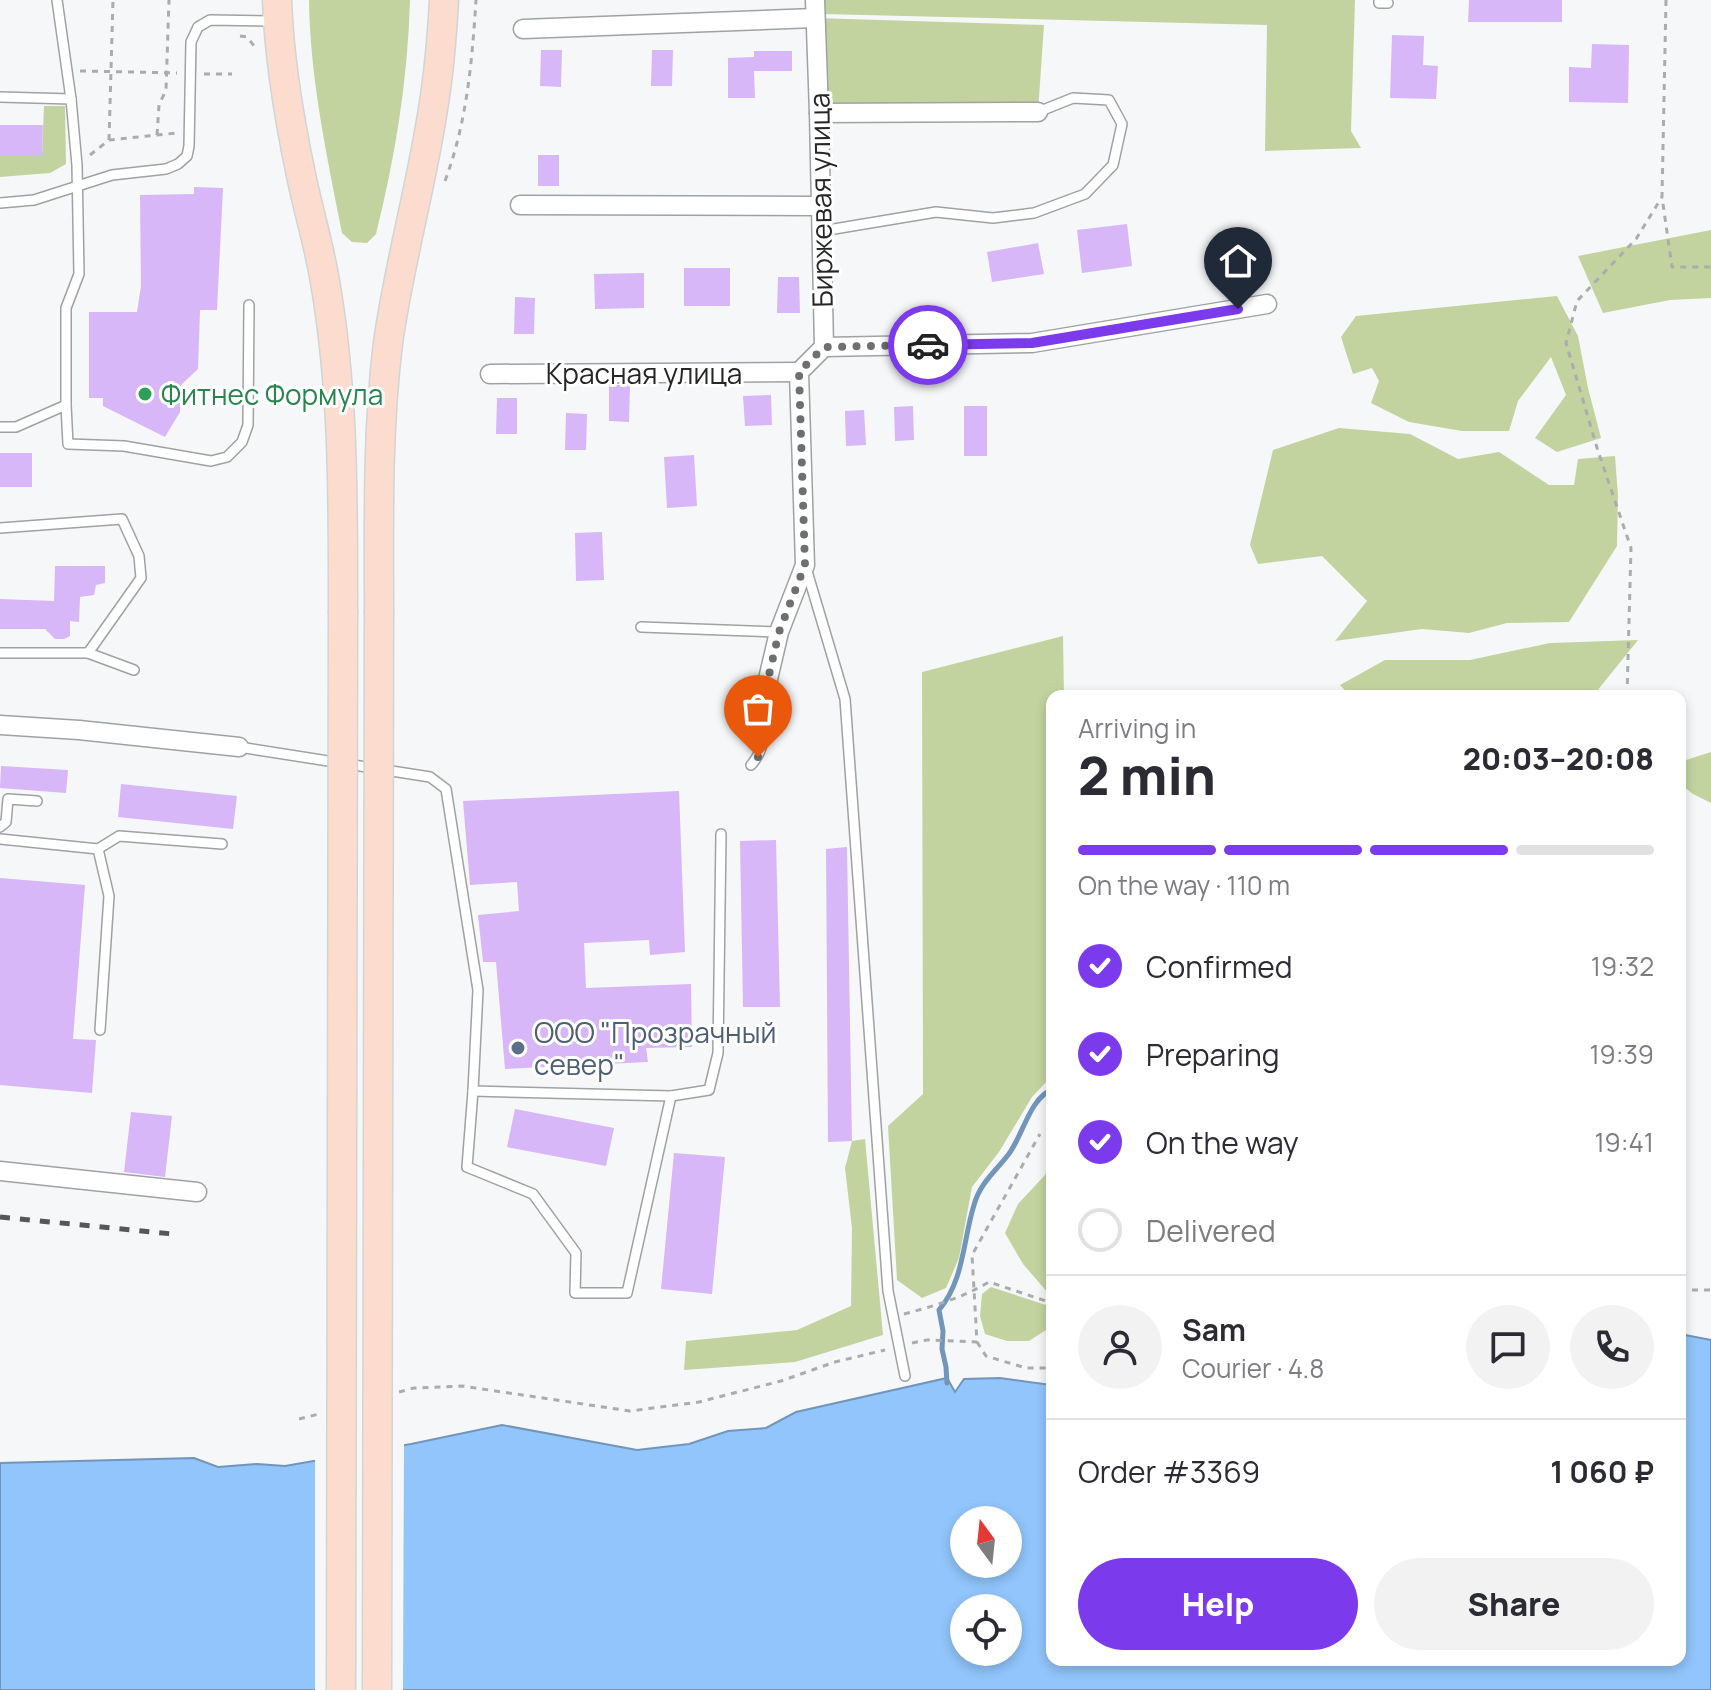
<!DOCTYPE html>
<html lang="en">
<head>
<meta charset="utf-8">
<style>
	body { margin:0; font-family:Manrope,sans-serif; background:#f2f2f3; color:#2b2b33; height:100vh; display:flex; flex-direction:column; font-size:30px; white-space:nowrap }
	* { box-sizing:border-box; margin:0 }
	p { font-size:26px; color:#7c7c81 }
	.icon { flex:none; width:44px; height:44px; fill:none; stroke:currentColor; stroke-width:2; stroke-linecap:round; stroke-linejoin:round }
	.map { position:relative; flex:1; overflow:hidden }
	.drawer { position:absolute; left:1046px; top:690px; width:640px; height:976px; display:flex; flex-direction:column; background:#fff; border-radius:16px; box-shadow:0 4px 12px #0003 }
	.drawer>* { flex:none }
	.needle { width:52px; rotate:345deg }
	.controls { position:absolute; left:950px; top:1506px; display:grid; gap:16px }
	.controls a { display:grid; place-items:center; width:72px; height:72px; border-radius:50%; background:#fff; box-shadow:0 4px 12px #0003; font-size:40px }
	.pin { position:absolute; display:grid; place-items:center; width:68px; height:68px; color:#fff; margin:-82px -34px; border-radius:50% 50% 50% 0; rotate:-45deg; box-shadow:0 0 8px #0007 }
	.pin .icon { rotate:45deg }
	.courier { position:absolute; display:grid; place-items:center; width:80px; height:80px; margin:-40px; border:6px solid #7c3aed; border-radius:50%; background:#fff; color:#222; box-shadow:0 2px 10px #0007 }
	.summary em { font-style:normal; font-weight:800 }
	.summary div { display:flex; flex-direction:column-reverse }
	.summary { display:flex; align-items:center; justify-content:space-between; height:136px; padding:0 32px }
	h1 { font-size:52px; font-weight:800; line-height:60px }
	.bar { display:grid; grid-template-columns:repeat(4,1fr); gap:12px 8px; align-content:center; height:96px; padding:0 32px }
	.bar i { height:10px; border-radius:6px; background:#e1e1e2 }
	.bar .on { background:#7c3aed }
	.bar p { grid-column:span 4 }
	.line { display:flex; align-items:center; gap:20px; padding:0 32px; border-top:2px solid #e1e1e2 }
	.line div { flex:1 }
	.round { display:grid; place-items:center; flex:none; width:84px; height:84px; border-radius:42px; background:#f2f2f3 }
	ol { padding:0 32px; list-style:none }
	li { display:flex; align-items:center; gap:24px; height:88px }
	li p { margin-inline-start:auto }
	li .icon { padding:8px; border-radius:50%; background:#7c3aed; color:#fff; stroke-width:4 }
	li:last-child { color:#7c7c81 }
	li i { width:44px; height:44px; border:4px solid #e1e1e2; border-radius:50% }
	.action { display:flex; gap:16px; margin-top:auto; padding:16px 32px }
	.action a { flex:1; height:92px; border-radius:48px; background:#7c3aed; color:#fff; font-size:32px; font-weight:800; line-height:92px; text-align:center }
	.action a+a { background:#f2f2f3; color:#2b2b33 }
	.map>svg:first-child { display:block }
	.green { fill:#c3d3a0 }
	.water { fill:#91c5fb; stroke:#7195bb; stroke-width:2; fill-rule:evenodd }
	.pier { fill:#f6f7f8 }
	.lines { fill:none; stroke-linecap:round; stroke-linejoin:round }
	.stream { stroke:#7195bb; stroke-width:5 }
	.building { fill:#d7b7f7 }
	.lane-casing { stroke:#a0a1a3; stroke-width:12 }
	.street-casing { stroke:#a0a1a3; stroke-width:21 }
	.primary-casing { stroke:#d3d4d4; stroke-width:31 }
	.path { stroke:#abacad; stroke-width:3; stroke-dasharray:6 6; stroke-linecap:butt }
	.lane { stroke:#fff; stroke-width:9 }
	.street { stroke:#fff; stroke-width:18 }
	.primary { stroke:#fbdccf; stroke-width:28 }
	.rail { stroke:#565758; stroke-width:5; stroke-dasharray:10 10; stroke-linecap:butt }
	.primary-bridge-casing { stroke:#d3d4d4; stroke-width:31; stroke-linecap:butt }
	.primary-bridge { stroke:#fbdccf; stroke-width:28 }
	.done { stroke:#6e6f70; stroke-width:8; stroke-dasharray:0 14.4 }
	.route { stroke:#7c3aed; stroke-width:10 }
	.leisure-dot { fill:#2e9e5b; stroke:#fff; stroke-width:3 }
	.service-dot { fill:#5c6f8a; stroke:#fff; stroke-width:3 }
	.labels { text-anchor:middle; dominant-baseline:central; stroke-width:6; stroke-linejoin:round; paint-order:stroke }
	.street-label { font-size:28px; fill:#252626; stroke:#fff }
	.leisure-label { font-size:28px; fill:#27864d; stroke:#fff; text-anchor:start }
	.service-label { font-size:28px; fill:#4e5e75; stroke:#fff; text-anchor:start }
</style>
</head>
<body>
<div class="map">
<svg width="1711" height="1690" viewBox="0 0 1711 1690">
	<rect width="100%" height="100%" fill="#f6f7f8"/>
	<!-- green -->
	<g class="green">
		<path d="M 309,0 L 410,0 C 408,79 395,158 376,234 L 367,243 L 352,242 L 342,233 C 327,156 310,79 309,0 Z"/>
		<polygon points="824,0 1355,0 1351,131 1361,148 1265,151 1267,25 823,14"/>
		<polygon points="815,18 1044,25 1038,112 819,113"/>
		<polygon points="44,106 65,106 66,164 50,173 0,177 0,155 42,155"/>
		<polygon points="1711,230 1711,298 1670,300 1603,313 1578,256"/>
		<polygon points="1557,296 1578,336 1588,388 1601,438 1557,452 1535,438 1566,395 1551,357 1518,401 1509,431 1462,431 1409,422 1371,403 1379,381 1372,368 1353,374 1341,337 1356,316"/>
		<polygon points="1339,428 1410,434 1458,459 1499,452 1549,485 1574,485 1578,459 1615,456 1618,496 1617,546 1569,622 1507,623 1469,633 1422,629 1335,641 1367,601 1322,556 1258,564 1250,545 1273,450"/>
		<polygon points="1063,636 1064,696 1052,696 1052,1079 1048,1080 1032,1097 999,1152 972,1187 959,1258 946,1288 922,1298 897,1280 888,1126 923,1094 922,672"/>
		<polygon points="1638,640 1593,696 1350,696 1340,685 1385,660 1470,660 1550,643"/>
		<polygon points="1711,752 1711,803 1693,794 1680,784 1680,762"/>
		<polygon points="865,1139 883,1335 795,1362 684,1370 686,1341 797,1330 851,1306 852,1228 845,1168 852,1141"/>
		<polygon points="1052,1160 1052,1295 1049,1294 1023,1264 1005,1233 1018,1204 1045,1175"/>
		<polygon points="991,1287 1049,1306 1052,1308 1052,1326 1029,1341 1007,1341 985,1334 980,1316 982,1294"/>
	</g>
	<!-- water -->
	<path class="water" d="M 1680,1334 L 1711,1340 L 1711,1690 L 0,1690 L 0,1463 L 194,1458 L 218,1467 L 257,1464 L 285,1466 L 411,1444 L 502,1425 L 637,1450 L 689,1444 L 728,1431 L 766,1428 L 796,1412 L 947,1378 L 955,1392 L 964,1379 L 1000,1378 L 1052,1385 L 1052,1660 L 1680,1660 ZM 964,1520 L 1008,1520 L 1008,1564 L 964,1564 ZM 964,1608 L 1008,1608 L 1008,1652 L 964,1652 Z"/>
	<!-- pier -->
	<polygon class="pier" points="404,1441 403,1690 315,1690 315,1457"/>
	<g class="lines">
		<!-- stream -->
		<path class="stream" d="M 947,1383 L 946,1367 L 942,1349 L 943,1331 L 939,1310 C 964,1281 963,1240 974,1205 C 980,1183 995,1172 1008,1155 C 1022,1138 1030,1097 1052,1090"/>
	</g>
	<!-- building -->
	<g class="building">
		<polygon points="1469,0 1562,0 1562,22 1468,22"/>
		<polygon points="1392,35 1424,36 1423,65 1438,66 1436,99 1390,98"/>
		<polygon points="1592,44 1629,45 1628,103 1569,102 1569,67 1591,68"/>
		<polygon points="541,50 562,50 561,87 540,86"/>
		<polygon points="652,50 673,50 672,86 651,86"/>
		<polygon points="754,51 792,51 792,71 754,71 755,98 728,98 728,58 754,57"/>
		<polygon points="0,125 43,125 42,155 0,155"/>
		<rect x="538" y="155" width="21" height="31"/>
		<polygon points="194,187 223,188 217,310 200,310 198,369 181,385 180,412 165,437 103,406 103,398 89,398 89,312 137,312 141,286 140,195 194,194"/>
		<polygon points="1127,224 1132,266 1082,273 1077,230"/>
		<polygon points="1038,243 1044,274 992,282 987,252"/>
		<rect x="684" y="268" width="46" height="38"/>
		<polygon points="644,273 644,308 595,309 594,274"/>
		<polygon points="778,277 799,277 800,313 777,313"/>
		<polygon points="515,297 535,298 534,334 514,334"/>
		<polygon points="609,385 630,385 629,422 609,421"/>
		<polygon points="771,395 772,425 745,426 743,396"/>
		<polygon points="497,398 517,398 517,434 496,434"/>
		<polygon points="913,406 914,440 895,441 894,407"/>
		<rect x="964" y="406" width="23" height="50"/>
		<polygon points="864,410 866,445 846,446 845,411"/>
		<polygon points="566,413 587,414 586,450 565,450"/>
		<rect x="0" y="453" width="32" height="34"/>
		<polygon points="694,455 697,506 667,508 664,457"/>
		<polygon points="602,532 604,580 576,581 575,533"/>
		<polygon points="55,566 105,566 105,583 96,585 94,595 80,597 79,622 70,621 70,636 64,639 55,639 45,629 0,629 0,599 54,601"/>
		<polygon points="1,766 68,770 66,793 0,788"/>
		<polygon points="121,784 237,796 233,829 118,817"/>
		<polygon points="679,791 685,952 650,955 649,940 584,943 586,988 691,984 692,1047 646,1048 648,1062 505,1069 496,962 483,962 478,915 519,911 517,882 470,885 463,801"/>
		<polygon points="776,840 780,1007 743,1007 740,841"/>
		<polygon points="847,847 852,1141 828,1142 826,849"/>
		<polygon points="0,878 85,885 73,1039 96,1040 92,1093 0,1085"/>
		<polygon points="515,1109 614,1128 606,1166 507,1147"/>
		<polygon points="131,1112 172,1116 165,1177 124,1172"/>
		<polygon points="674,1153 725,1157 712,1294 661,1289"/>
	</g>
	<g class="lines">
		<defs>
			<g id="lane">
				<polyline points="57,0 71,99"/>
				<polyline points="1379,0 1379,3 1388,3"/>
				<polyline points="0,97 71,99 77,165 79,274 66,308 66,405 16,427 0,427"/>
				<polyline points="0,203 34,200 112,175 166,169 178,164 187,156 189,146 191,42 198,27 210,20 274,21"/>
				<polyline points="822,231 936,212 993,218 1034,213 1085,194 1113,165 1122,124 1109,100 1073,98 1038,112"/>
				<polyline points="66,405 68,444 124,446 211,461 227,457 242,442 248,425 249,305"/>
				<polyline points="0,528 122,519 139,556 141,578 88,653"/>
				<polyline points="806,568 845,699 888,1291 905,1376"/>
				<polyline points="641,627 779,632"/>
				<polyline points="0,653 88,653 134,670"/>
				<polyline points="239,747 430,777 446,789 478,990 473,1091 671,1096 709,1090 718,1053 721,834"/>
				<path d="M 751,765 C 763,752 764,736 767,720"/>
				<polyline points="0,827 6,822 8,799 37,801"/>
				<polyline points="0,839 98,849 119,836 222,844"/>
				<polyline points="98,849 109,896 100,1030"/>
				<polyline points="473,1091 467,1167 533,1194 576,1253 575,1293 627,1293 671,1096"/>
			</g>
			<g id="street">
				<polyline points="523,29 815,18"/>
				<polyline points="819,113 1038,112"/>
				<polyline points="520,205 820,206"/>
				<polyline points="824,347 1032,343 1267,304"/>
				<polyline points="490,374 799,372"/>
				<polyline points="767,720 765,692 779,632 805,565 799,372 824,347 819,113 815,0"/>
				<polyline points="0,725 79,730 239,747"/>
				<polyline points="0,1171 197,1192"/>
			</g>
			<g id="primary">
				<path d="M 277,0 C 279,58 289,118 301,175 C 308,209 318,242 324,276 C 344,387 343,499 343,611"/>
				<path d="M 379,611 C 379,522 377,432 388,343 C 399,264 421,188 433,109 C 439,73 442,37 444,0"/>
			</g>
		</defs>
		<!-- lane casing -->
		<use href="#lane" class="lane-casing"/>
		<!-- street casing -->
		<use href="#street" class="street-casing"/>
		<!-- primary casing -->
		<use href="#primary" class="primary-casing"/>
		<!-- path -->
		<g class="path">
			<polyline points="1666,0 1662,197 1672,267 1711,267"/>
			<polyline points="240,36 247,37 255,47"/>
			<polyline points="80,71 177,73"/>
			<polyline points="204,74 232,74"/>
			<polyline points="157,135 159,105 166,90 169,0"/>
			<polyline points="109,140 113,0"/>
			<polyline points="90,155 109,140 177,133"/>
			<path d="M 445,181 C 467,122 472,62 476,0"/>
			<polyline points="1627,696 1631,548 1598,451 1566,343 1577,301 1636,239 1662,197"/>
			<polyline points="1680,1290 1711,1290"/>
			<path d="M 904,1314 C 934,1306 962,1298 989,1282 L 1052,1303"/>
			<polyline points="977,1342 986,1356 1026,1368 1052,1368"/>
			<polyline points="912,1343 927,1340 977,1342 972,1255 1040,1134"/>
			<polyline points="399,1392 414,1388 462,1386 630,1411 699,1402 781,1381 835,1362 885,1350"/>
			<polyline points="299,1419 319,1414"/>
		</g>
		<!-- lane -->
		<use href="#lane" class="lane"/>
		<!-- street -->
		<use href="#street" class="street"/>
		<!-- primary -->
		<use href="#primary" class="primary"/>
		<!-- rail -->
		<polyline class="rail" points="0,1217 173,1234"/>
		<defs>
			<g id="primary-bridge">
				<polyline points="341,1690 343,611"/>
				<polyline points="377,1690 379,611"/>
			</g>
		</defs>
		<!-- primary-bridge casing -->
		<use href="#primary-bridge" class="primary-bridge-casing"/>
		<!-- primary-bridge -->
		<use href="#primary-bridge" class="primary-bridge"/>
	</g>
	<g class="lines">
		<!-- done -->
		<polyline class="done" points="758,757 763,744 767,720 765,692 779,632 805,565 799,372 824,347 928,345"/>
		<!-- route -->
		<polyline class="route" points="928,345 1032,343 1238,309"/>
	</g>
	<!-- markers -->
	<circle class="leisure-dot" cx="145" cy="394" r="8"/>
	<circle class="service-dot" cx="518" cy="1048" r="8"/>
	<g class="labels">
		<!-- street labels -->
		<g class="street-label">
			<text transform="translate(820 200) rotate(-91)">Биржевая улица</text>
			<text x="644" y="373">Красная улица</text>
		</g>
		<!-- leisure labels -->
		<g class="leisure-label">
			<text x="161" y="394">Фитнес Формула</text>
		</g>
		<!-- service labels -->
		<g class="service-label">
			<text x="534" y="1032">ООО "Прозрачный<tspan x="534" dy="32">север"</tspan></text>
		</g>
	</g>
</svg>
<div class="controls">
<a><svg class="needle" viewBox="-14 -14 28 28"><path d="M0-13l5 13h-10z" fill="#e53935"/><path d="M0 13l5-13h-10z" fill="#7c7c81"/></svg></a>
<a><svg class="icon" aria-label="locate" viewBox="0 0 24 24"><circle cx="12" cy="12" r="6"/><path d="M12 2v4M12 18v4M2 12h4M18 12h4"/></svg></a>
</div>
<div class="pin" style="left:758px;top:757px;background:#ea580c"><svg class="icon" aria-label="bag" viewBox="0 0 24 24"><path d="M5 8h14l-1 12H6zM9 8a3 3 0 0 1 6 0"/></svg></div>
<div class="pin" style="left:1238px;top:309px;background:#1f2937"><svg class="icon" aria-label="home" viewBox="0 0 24 24"><path d="M3 11l9-7 9 7M6 9v11h12V9"/></svg></div>
<div class="courier" style="left:928px;top:345px"><svg class="icon" aria-label="car" viewBox="0 0 24 24"><path d="M5 17H2v-5l4-1 3-4h7l3 4 3 1v5h-3M9 17h6M6 11h13"/><circle cx="7" cy="17" r="2"/><circle cx="17" cy="17" r="2"/></svg></div>
<section class="drawer">
<div class="summary"><div><h1>2 min</h1><p>Arriving in</p></div><em>20:03–20:08</em></div>
<div class="bar"><i class="on"></i><i class="on"></i><i class="on"></i><i></i><p>On the way · 110 m</p></div>
<ol>
<li><svg class="icon" aria-label="check" viewBox="0 0 24 24"><path d="M5 12l5 5 9-10"/></svg>Confirmed<p>19:32</p></li>
<li><svg class="icon" aria-label="check" viewBox="0 0 24 24"><path d="M5 12l5 5 9-10"/></svg>Preparing<p>19:39</p></li>
<li><svg class="icon" aria-label="check" viewBox="0 0 24 24"><path d="M5 12l5 5 9-10"/></svg>On the way<p>19:41</p></li>
<li><i></i>Delivered</li>
</ol>
<div class="line" style="height:144px"><a class="round"><svg class="icon" aria-label="person" viewBox="0 0 24 24"><circle cx="12" cy="8" r="4"/><path d="M4 21q1-7 8-7t8 7"/></svg></a><div><b>Sam</b><p>Courier · 4.8</p></div><a class="round"><svg class="icon" aria-label="chat" viewBox="0 0 24 24"><path d="M4 5h16v11H9l-5 4z"/></svg></a><a class="round"><svg class="icon" aria-label="phone" viewBox="0 0 24 24"><path d="M5 4h4l2 5-3 2q2 4 5 5l2-3 5 2v4C11 20 4 13 5 4z"/></svg></a></div>
<div class="line" style="height:104px"><div>Order #3369</div><b>1 060 ₽</b></div>
<div class="action"><a>Help</a><a>Share</a></div>
</section>
</div>
</body>
</html>
